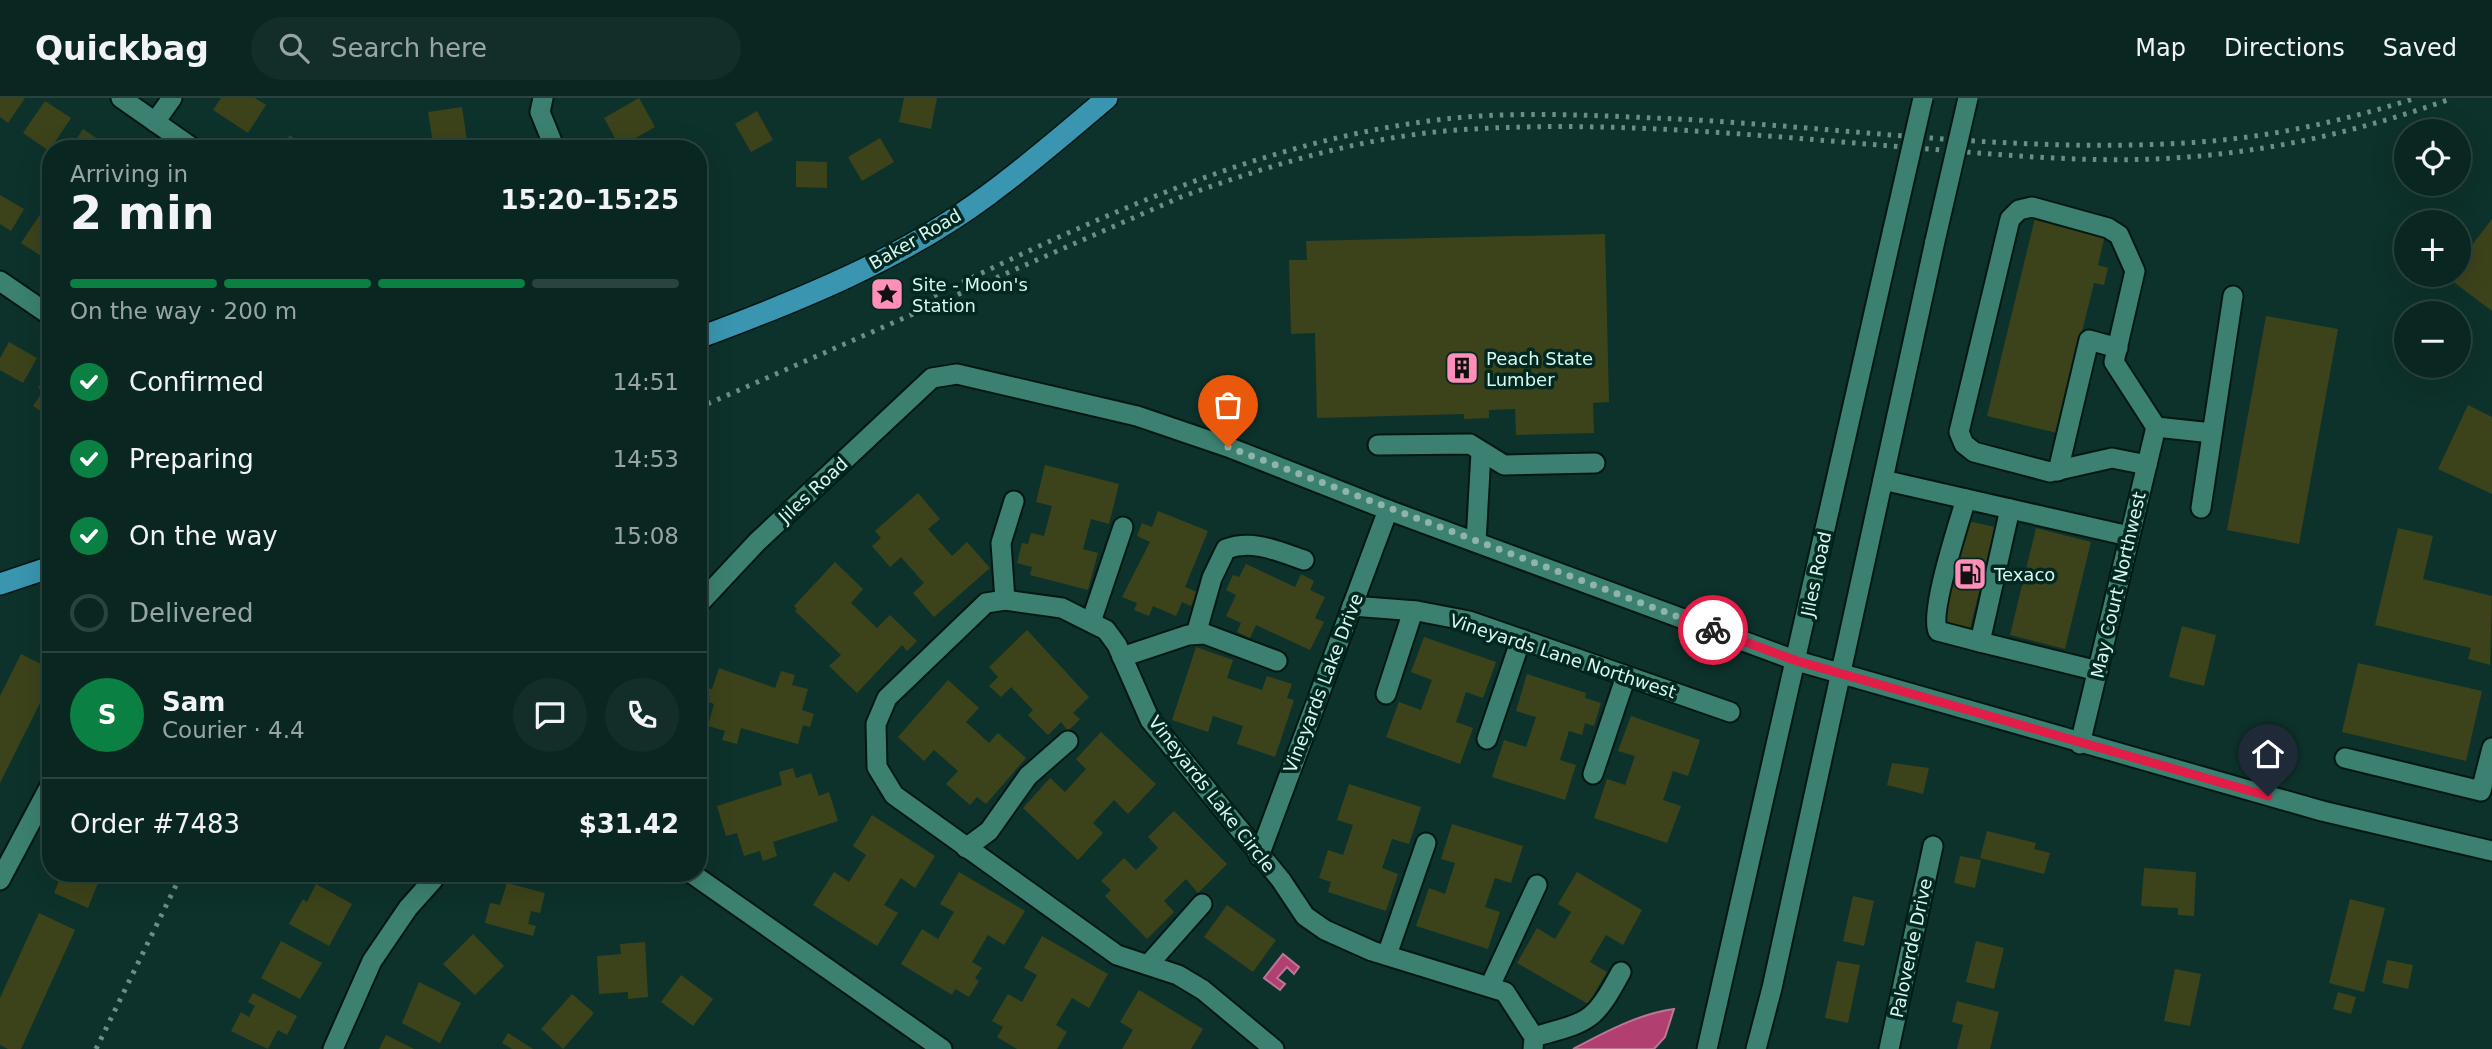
<!DOCTYPE html>
<html lang="en">
<head>
<meta charset="utf-8">
<style>
	body { margin:0; font-family:"DejaVu Sans",sans-serif; background:#132e29; color:#f1f3f6; height:100vh; display:flex; flex-direction:column; font-size:26px; white-space:nowrap }
	* { box-sizing:border-box; margin:0 }
	p { font-size:23px; color:#99a5a5 }
	.icon { flex:none; width:38px; height:38px; fill:none; stroke:currentColor; stroke-width:2; stroke-linecap:round; stroke-linejoin:round }
	.map { position:relative; flex:1; overflow:hidden }
	.panel { position:absolute; left:42px; top:42px; width:665px; height:742px; display:flex; flex-direction:column; background:#0a2620; border-radius:28px; box-shadow:0 7px 28px #0002,0 0 0 2px #2a433e }
	.panel>* { flex:none }
	.buttons { position:absolute; left:2394px; top:21px; display:grid; gap:14px }
	.buttons a { display:grid; place-items:center; width:77px; height:77px; border-radius:50%; background:#0a2620; box-shadow:0 7px 28px #0002,0 0 0 2px #2a433e; font-size:35px }
	.pin { position:absolute; display:grid; place-items:center; width:60px; height:60px; color:#fff; margin:-72px -30px; border-radius:50% 50% 50% 0; rotate:-45deg; box-shadow:0 0 7px #0007 }
	.pin .icon { rotate:45deg }
	.courier { position:absolute; display:grid; place-items:center; width:70px; height:70px; margin:-35px; border:5px solid #e11d48; border-radius:50%; background:#fff; color:#222; box-shadow:0 2px 9px #0007 }
	.overview em { font-style:normal; font-weight:700 }
	.overview div { display:flex; flex-direction:column-reverse }
	.overview { display:flex; align-items:center; justify-content:space-between; height:119px; padding:0 28px }
	h1 { font-size:46px; font-weight:700; line-height:52px }
	.bar { display:grid; grid-template-columns:repeat(4,1fr); gap:10px 7px; align-content:center; height:84px; padding:0 28px }
	.bar i { height:9px; border-radius:5px; background:#2a433e }
	.bar .current { background:#0b8043 }
	.bar p { grid-column:span 4 }
	.line { display:flex; align-items:center; gap:18px; padding:0 28px; border-top:2px solid #2a433e }
	.line div { flex:1 }
	.round { display:grid; place-items:center; flex:none; width:74px; height:74px; border-radius:37px; background:#132e29 }
	ol { padding:0 28px; list-style:none }
	li { display:flex; align-items:center; gap:21px; height:77px }
	li p { margin-inline-start:auto }
	li .icon { padding:7px; border-radius:50%; background:#0b8043; color:#fff; stroke-width:4 }
	li:last-child { color:#99a5a5 }
	li i { width:38px; height:38px; border:4px solid #2a433e; border-radius:50% }
	header { display:flex; align-items:center; gap:42px; box-sizing:border-box; height:98px; padding:0 35px; background:#0a2620; border-bottom:2px solid #2a433e }
	header strong { font-size:33px }
	nav { display:flex; gap:38px; margin-inline-start:auto; font-size:24px }
	.search { width:490px; height:63px; background:#132e29; display:flex; align-items:center; gap:18px; box-sizing:border-box; padding:0 24px; border-radius:38px; color:#99a5a5; font-size:26px }
	.map>svg:first-child { display:block }
	.water { fill:#b13f70; stroke:#bc7696; stroke-width:2 }
	.building { fill:#3c431a }
	.lines { fill:none; stroke-linecap:round; stroke-linejoin:round }
	.minor-casing { stroke:#031813; stroke-width:23 }
	.major-casing { stroke:#031813; stroke-width:24 }
	.minor { stroke:#3b8070; stroke-width:19 }
	.major { stroke:#3a95b0; stroke-width:21 }
	.rail { stroke:#6b8f86; stroke-width:5; stroke-dasharray:3.5 7; stroke-linecap:butt }
	.minor-bridge-casing { stroke:#031813; stroke-width:23; stroke-linecap:butt }
	.minor-bridge { stroke:#3b8070; stroke-width:19 }
	.done { stroke:#90b3aa; stroke-width:7; stroke-dasharray:0 12.6 }
	.route { stroke:#e11d48; stroke-width:9 }
	.labels { text-anchor:middle; dominant-baseline:central; stroke-width:7; stroke-linejoin:round; paint-order:stroke }
	.street-label { font-size:18px; fill:#d6f8ee; stroke:#022821 }
	.poi-label { font-size:18px; fill:#d6f8ee; stroke:#022821; text-anchor:start }
</style>
</head>
<body>
<header>
<strong>Quickbag</strong>
<div class="search"><svg class="icon" aria-label="search" viewBox="0 0 24 24"><circle cx="10" cy="10" r="6"/><path d="M15 15l6 6"/></svg>Search here</div>
<nav><a>Map</a><a>Directions</a><a>Saved</a></nav>
</header>
<div class="map">
<svg width="2492" height="951" viewBox="0 0 2492 951">
	<rect width="100%" height="100%" fill="#0d322b"/>
	<!-- water -->
	<g class="water">
		<polygon points="1283,856 1299,869 1294,876 1287,869 1277,880 1285,886 1280,892 1264,880"/>
		<path d="M 1674,911 L 1665,939 L 1654,951 L 1573,951 C 1605,934 1638,916 1674,911 Z"/>
	</g>
	<!-- building -->
	<g class="building">
		<polygon points="0,0 25,0 8,25 0,19"/>
		<polygon points="221,0 255,0 266,7 248,35 213,12"/>
		<polygon points="639,0 655,29 620,49 604,20"/>
		<polygon points="904,0 937,0 931,31 899,24"/>
		<polygon points="45,3 71,20 49,53 23,35"/>
		<polygon points="462,9 468,49 434,51 428,14"/>
		<polygon points="757,13 773,42 751,54 735,26"/>
		<polygon points="83,31 108,48 107,51 70,51"/>
		<polygon points="290,37 307,51 279,51"/>
		<polygon points="880,40 894,64 862,83 848,59"/>
		<polygon points="796,63 827,64 827,90 796,89"/>
		<polygon points="0,97 24,111 11,133 0,126"/>
		<polygon points="43,112 51,118 49,163 21,145"/>
		<polygon points="2035,120 2105,137 2098,167 2108,170 2104,187 2094,185 2057,335 1987,318"/>
		<polygon points="2492,121 2492,213 2447,179 2459,177 2459,164"/>
		<polygon points="1605,136 1609,304 1593,305 1594,335 1516,337 1515,311 1489,312 1489,320 1464,321 1464,316 1317,320 1315,235 1291,236 1289,162 1307,162 1306,143"/>
		<polygon points="2266,218 2338,231 2299,446 2227,432"/>
		<polygon points="9,244 37,260 23,285 0,272 0,260"/>
		<polygon points="51,271 51,320 33,308 43,293 38,290"/>
		<polygon points="2468,307 2492,319 2492,396 2438,371"/>
		<polygon points="1045,367 1119,386 1109,426 1091,421 1083,451 1098,455 1088,492 1030,477 1032,469 1017,465 1022,445 1028,446 1031,435 1044,438 1052,408 1036,404"/>
		<polygon points="918,395 940,421 928,431 952,458 967,444 990,470 934,519 913,495 924,485 901,459 890,469 872,448 881,440 875,433"/>
		<polygon points="1158,413 1208,433 1185,489 1197,494 1191,508 1182,504 1176,518 1153,508 1149,518 1134,512 1137,505 1122,499 1150,444 1137,438 1142,425 1152,429"/>
		<polygon points="1968,423 1995,429 1968,539 1941,533"/>
		<polygon points="2036,430 2091,444 2065,551 2010,537"/>
		<polygon points="2398,430 2433,438 2423,481 2492,498 2490,567 2468,561 2471,550 2375,527"/>
		<polygon points="835,464 863,491 851,505 877,530 890,517 917,543 907,553 902,547 857,595 829,568 841,557 795,513 797,511 794,508"/>
		<polygon points="1246,466 1295,489 1301,476 1314,483 1310,492 1325,499 1315,520 1324,524 1310,552 1256,527 1250,540 1237,534 1241,525 1226,518 1236,497 1226,492 1233,477 1239,479"/>
		<polygon points="2182,528 2216,537 2204,588 2169,579"/>
		<polygon points="1027,532 1089,599 1073,615 1080,621 1068,633 1061,624 1048,637 1028,617 1033,612 1011,589 1001,599 989,588 998,579 989,569"/>
		<polygon points="1424,539 1496,564 1483,600 1466,594 1456,624 1473,630 1460,666 1386,639 1399,604 1421,612 1432,582 1411,574"/>
		<polygon points="1196,549 1233,562 1227,580 1262,592 1267,578 1292,586 1287,600 1294,602 1275,659 1237,646 1243,628 1213,618 1208,634 1172,622"/>
		<polygon points="21,556 51,571 51,583 0,685 0,598"/>
		<polygon points="2358,565 2482,593 2466,663 2342,634"/>
		<polygon points="719,570 775,590 781,573 795,577 792,587 808,591 802,612 814,616 810,629 803,627 798,646 741,630 737,646 722,642 725,633 708,628 714,606 703,602 706,590 712,591"/>
		<polygon points="1527,576 1586,595 1585,600 1601,605 1594,628 1585,625 1582,637 1569,633 1560,662 1576,667 1565,702 1492,679 1504,642 1526,649 1536,619 1516,613"/>
		<polygon points="948,582 979,610 966,624 989,645 998,635 1026,660 986,706 977,699 970,707 946,686 958,673 934,652 924,663 898,639"/>
		<polygon points="1631,618 1700,642 1688,678 1673,673 1663,702 1681,708 1667,745 1594,720 1607,681 1625,687 1635,658 1618,653"/>
		<polygon points="1101,634 1156,686 1128,716 1114,702 1093,725 1103,735 1078,762 1023,710 1050,680 1065,694 1086,671 1076,661"/>
		<polygon points="1892,665 1929,670 1923,696 1887,687"/>
		<polygon points="793,670 796,680 811,675 819,698 829,694 838,723 773,744 777,758 763,763 760,753 744,758 737,735 726,738 717,708 782,687 779,674"/>
		<polygon points="1349,686 1421,709 1409,746 1392,741 1382,770 1398,776 1386,813 1328,794 1331,784 1319,780 1328,752 1343,757 1353,727 1337,722"/>
		<polygon points="1174,713 1227,766 1198,795 1186,781 1164,803 1174,814 1147,841 1105,798 1111,792 1101,783 1124,760 1136,772 1158,750 1148,739"/>
		<polygon points="872,717 935,758 915,790 901,780 884,807 898,815 877,848 813,807 834,774 849,784 866,757 853,748"/>
		<polygon points="1452,726 1523,748 1511,785 1495,780 1485,809 1500,814 1488,851 1416,828 1429,790 1445,796 1455,765 1441,761"/>
		<polygon points="1987,733 2036,745 2034,751 2050,755 2044,776 1980,760"/>
		<polygon points="1960,758 1981,762 1975,790 1954,785"/>
		<polygon points="2144,770 2196,774 2194,818 2178,817 2178,810 2141,808"/>
		<polygon points="959,774 1025,813 1004,847 988,837 972,864 982,870 975,880 979,883 969,899 955,891 952,897 901,866 922,831 938,841 954,814 940,806"/>
		<polygon points="1577,774 1642,812 1623,847 1606,837 1590,864 1607,874 1588,906 1517,865 1537,830 1555,841 1571,814 1558,806"/>
		<polygon points="62,775 102,775 88,810 54,795"/>
		<polygon points="323,775 345,775 339,786"/>
		<polygon points="507,785 545,795 540,815 531,813 528,826 536,828 533,838 485,825 490,805 500,807"/>
		<polygon points="316,786 352,806 329,848 289,826 303,801 307,804"/>
		<polygon points="1853,798 1874,803 1864,848 1843,843"/>
		<polygon points="2350,801 2385,810 2364,894 2329,885"/>
		<polygon points="1227,807 1276,842 1253,874 1204,839"/>
		<polygon points="39,815 75,832 21,951 8,951 0,947 0,900"/>
		<polygon points="473,836 504,868 475,897 443,866"/>
		<polygon points="1042,838 1108,876 1089,910 1072,900 1056,927 1067,934 1057,951 1017,951 997,939 1003,929 992,923 1008,896 1022,904 1037,877 1024,870"/>
		<polygon points="281,843 322,865 300,901 261,880"/>
		<polygon points="1976,843 2004,850 1994,891 1966,884"/>
		<polygon points="645,844 648,899 628,901 628,894 599,896 597,858 621,856 620,846"/>
		<polygon points="2387,862 2413,867 2408,891 2382,885"/>
		<polygon points="1837,863 1860,867 1848,925 1825,920"/>
		<polygon points="2175,871 2201,876 2190,928 2164,923"/>
		<polygon points="681,877 713,901 693,928 661,904"/>
		<polygon points="419,884 461,905 440,945 402,925"/>
		<polygon points="1139,892 1203,931 1191,951 1122,951 1133,932 1120,924"/>
		<polygon points="2338,894 2356,899 2351,916 2333,911"/>
		<polygon points="253,895 297,918 287,937 278,932 268,951 231,933 241,914 249,919 255,908 248,904"/>
		<polygon points="572,896 594,915 563,951 541,931"/>
		<polygon points="1957,903 1999,914 1990,951 1957,951 1963,927 1952,924"/>
		<polygon points="508,935 533,951 512,951 502,945"/>
		<polygon points="386,937 414,951 379,951"/>
	</g>
	<g class="lines">
		<defs>
			<g id="minor">
				<polyline points="121,0 194,51"/>
				<polyline points="543,0 540,14 555,51"/>
				<polyline points="155,24 172,0"/>
				<polyline points="0,183 51,218"/>
				<polyline points="2156,329 2212,335"/>
				<polyline points="1378,347 1470,346 1504,367 1595,365"/>
				<polyline points="2147,367 2112,360 2050,374 1974,354 1964,346 1959,334 2010,121 2019,112 2032,109 2108,130 2119,137 2135,173 2114,264 2156,329"/>
				<polyline points="2058,373 2089,242 2118,250"/>
				<polyline points="1883,382 2129,438"/>
				<path d="M 1966,401 C 1959,424 1929,516 1938,533 L 1980,544"/>
				<polyline points="2201,410 2233,198"/>
				<polyline points="2010,411 1980,544 2098,573"/>
				<polyline points="1476,444 1481,354"/>
				<polyline points="1005,502 1001,445 1014,403"/>
				<polyline points="698,507 757,444 932,280 957,276 1137,318 1228,349 1388,412 1797,563 2322,713 2492,753"/>
				<polyline points="1352,508 1417,513 1469,523 1730,614"/>
				<polyline points="1091,524 1123,429"/>
				<path d="M 1196,536 L 1212,480 L 1226,451 C 1253,441 1277,453 1304,462"/>
				<polyline points="1122,559 1188,537 1205,536 1277,563"/>
				<polyline points="1386,596 1413,513"/>
				<polyline points="1487,641 1521,541"/>
				<polyline points="2080,646 2156,329"/>
				<polyline points="2345,660 2481,693 2492,650"/>
				<polyline points="1593,676 1626,578"/>
				<polyline points="966,750 989,733 1028,678 1068,643"/>
				<polyline points="1259,758 1388,412"/>
				<polyline points="691,775 942,951"/>
				<polyline points="0,782 51,686"/>
				<polyline points="1387,857 1426,745"/>
				<polyline points="1148,867 1202,806"/>
				<polyline points="1490,888 1537,787"/>
				<path d="M 1534,939 C 1589,923 1593,926 1621,874"/>
				<polyline points="333,951 372,863 408,810 433,782"/>
				<polyline points="1274,951 1203,892 1178,877 1117,857 894,697 877,669 876,626 887,600 986,505 1005,502 1062,510 1106,532 1117,547 1150,622 1281,782 1305,818 1325,832 1372,853 1505,894 1534,939 1533,951"/>
				<polyline points="1707,951 1893,131"/>
				<polyline points="1756,951 1772,890 1935,143"/>
				<polyline points="1889,951 1933,748"/>
			</g>
			<g id="major">
				<path d="M 698,240 C 798,203 902,161 988,97 C 1029,67 1068,33 1107,0"/>
				<polyline points="0,486 51,469"/>
			</g>
		</defs>
		<!-- minor casing -->
		<use href="#minor" class="minor-casing"/>
		<!-- major casing -->
		<use href="#major" class="major-casing"/>
		<!-- minor -->
		<use href="#minor" class="minor"/>
		<!-- major -->
		<use href="#major" class="major"/>
		<!-- rail -->
		<g class="rail">
			<path d="M 915,207 C 1087,124 1261,40 1454,20 C 1528,13 1604,18 1678,21 C 1855,30 2034,58 2212,43 C 2281,37 2350,21 2416,0"/>
			<path d="M 698,310 L 1181,99 C 1270,67 1362,39 1457,32 C 1614,21 1773,39 1929,51 C 2015,58 2103,66 2188,59 C 2279,52 2367,31 2453,0"/>
			<polyline points="96,951 182,775"/>
		</g>
		<defs>
			<g id="minor-bridge">
				<polyline points="1893,131 1923,0"/>
				<polyline points="1935,143 1968,0"/>
			</g>
		</defs>
		<!-- minor-bridge casing -->
		<use href="#minor-bridge" class="minor-bridge-casing"/>
		<!-- minor-bridge -->
		<use href="#minor-bridge" class="minor-bridge"/>
	</g>
	<g class="lines">
		<!-- done -->
		<polyline class="done" points="1228,349 1713,532"/>
		<!-- route -->
		<polyline class="route" points="1713,532 1797,563 2268,698"/>
	</g>
	<!-- icons -->
	<defs>
		<symbol id="sight-square" viewBox="-11 -11 22 22"><rect x="-9" y="-9" width="18" height="18" rx="4" fill="#ff8eb9" stroke="#022821"/><path d="M0-6L1.8-2.2L6-1.7L2.9 1.2L3.7 5.4L0 3.3L-3.7 5.4L-2.9 1.2L-6-1.7L-1.8-2.2Z" fill="#111"/></symbol>
		<symbol id="building-square" viewBox="-11 -11 22 22"><rect x="-9" y="-9" width="18" height="18" rx="4" fill="#ff8eb9" stroke="#022821"/><path d="M-4-6H4V6H1V3H-1V6H-4ZM-2.5-4.3h1.7v1.8h-1.7ZM.8-4.3h1.7v1.8H.8ZM-2.5-1h1.7V.8h-1.7ZM.8-1h1.7V.8H.8Z" fill="#111"/></symbol>
		<symbol id="fuel-square" viewBox="-11 -11 22 22"><rect x="-9" y="-9" width="18" height="18" rx="4" fill="#ff8eb9" stroke="#022821"/><path d="M-5.5-6h7V0h2V4h1.3V-2.5L3-4.5l.8-.8L6-3V5H2.5V1h-1V6h-7ZM-4.2-4.7v3.2H.2V-4.7Z" fill="#111"/></symbol>
	</defs>
	<g fill-rule="evenodd">
		<use href="#sight-square" x="868" y="177" width="38" height="38"/>
		<use href="#building-square" x="1443" y="251" width="38" height="38"/>
		<use href="#fuel-square" x="1951" y="457" width="38" height="38"/>
	</g>
	<g class="labels">
		<!-- street labels -->
		<g class="street-label">
			<text transform="translate(915 141) rotate(-30)">Baker Road</text>
			<text transform="translate(813 392) rotate(-43)">Jiles Road</text>
			<text transform="translate(1816 476) rotate(-78)">Jiles Road</text>
			<text transform="translate(2118 487) rotate(-77)">May Court Northwest</text>
			<text transform="translate(1563 558) rotate(18)">Vineyards Lane Northwest</text>
			<text transform="translate(1323 585) rotate(-69)">Vineyards Lake Drive</text>
			<text transform="translate(1212 696) rotate(52)">Vineyards Lake Circle</text>
			<text transform="translate(1911 850) rotate(-78)">Paloverde Drive</text>
		</g>
		<!-- poi labels -->
		<g class="poi-label">
			<text x="912" y="186">Site - Moon's<tspan x="912" dy="21">Station</tspan></text>
			<text x="1486" y="260">Peach State<tspan x="1486" dy="21">Lumber</tspan></text>
			<text x="1994" y="476">Texaco</text>
		</g>
	</g>
</svg>
<div class="buttons">
<a><svg class="icon" aria-label="locate" viewBox="0 0 24 24"><circle cx="12" cy="12" r="6"/><path d="M12 2v4M12 18v4M2 12h4M18 12h4"/></svg></a>
<a>+</a>
<a>−</a>
</div>
<div class="pin" style="left:1228px;top:349px;background:#ea580c"><svg class="icon" aria-label="bag" viewBox="0 0 24 24"><path d="M5 8h14l-1 12H6zM9 8a3 3 0 0 1 6 0"/></svg></div>
<div class="pin" style="left:2268px;top:698px;background:#1f2937"><svg class="icon" aria-label="home" viewBox="0 0 24 24"><path d="M3 11l9-7 9 7M6 9v11h12V9"/></svg></div>
<div class="courier" style="left:1713px;top:532px"><svg class="icon" aria-label="bike" viewBox="0 0 24 24"><circle cx="6" cy="16" r="4"/><circle cx="18" cy="16" r="4"/><path d="M6 16l4-8h5l3 8M10 8l3 8H6M13 5h3"/></svg></div>
<section class="panel">
<div class="overview"><div><h1>2 min</h1><p>Arriving in</p></div><em>15:20–15:25</em></div>
<div class="bar"><i class="current"></i><i class="current"></i><i class="current"></i><i></i><p>On the way · 200 m</p></div>
<ol>
<li><svg class="icon" aria-label="check" viewBox="0 0 24 24"><path d="M5 12l5 5 9-10"/></svg>Confirmed<p>14:51</p></li>
<li><svg class="icon" aria-label="check" viewBox="0 0 24 24"><path d="M5 12l5 5 9-10"/></svg>Preparing<p>14:53</p></li>
<li><svg class="icon" aria-label="check" viewBox="0 0 24 24"><path d="M5 12l5 5 9-10"/></svg>On the way<p>15:08</p></li>
<li><i></i>Delivered</li>
</ol>
<div class="line" style="height:126px"><b class="round" style="background:#0b8043;color:#fff">S</b><div><b>Sam</b><p>Courier · 4.4</p></div><a class="round"><svg class="icon" aria-label="chat" viewBox="0 0 24 24"><path d="M4 5h16v11H9l-5 4z"/></svg></a><a class="round"><svg class="icon" aria-label="phone" viewBox="0 0 24 24"><path d="M5 4h4l2 5-3 2q2 4 5 5l2-3 5 2v4C11 20 4 13 5 4z"/></svg></a></div>
<div class="line" style="height:91px"><div>Order #7483</div><b>$31.42</b></div>
</section>
</div>
</body>
</html>
